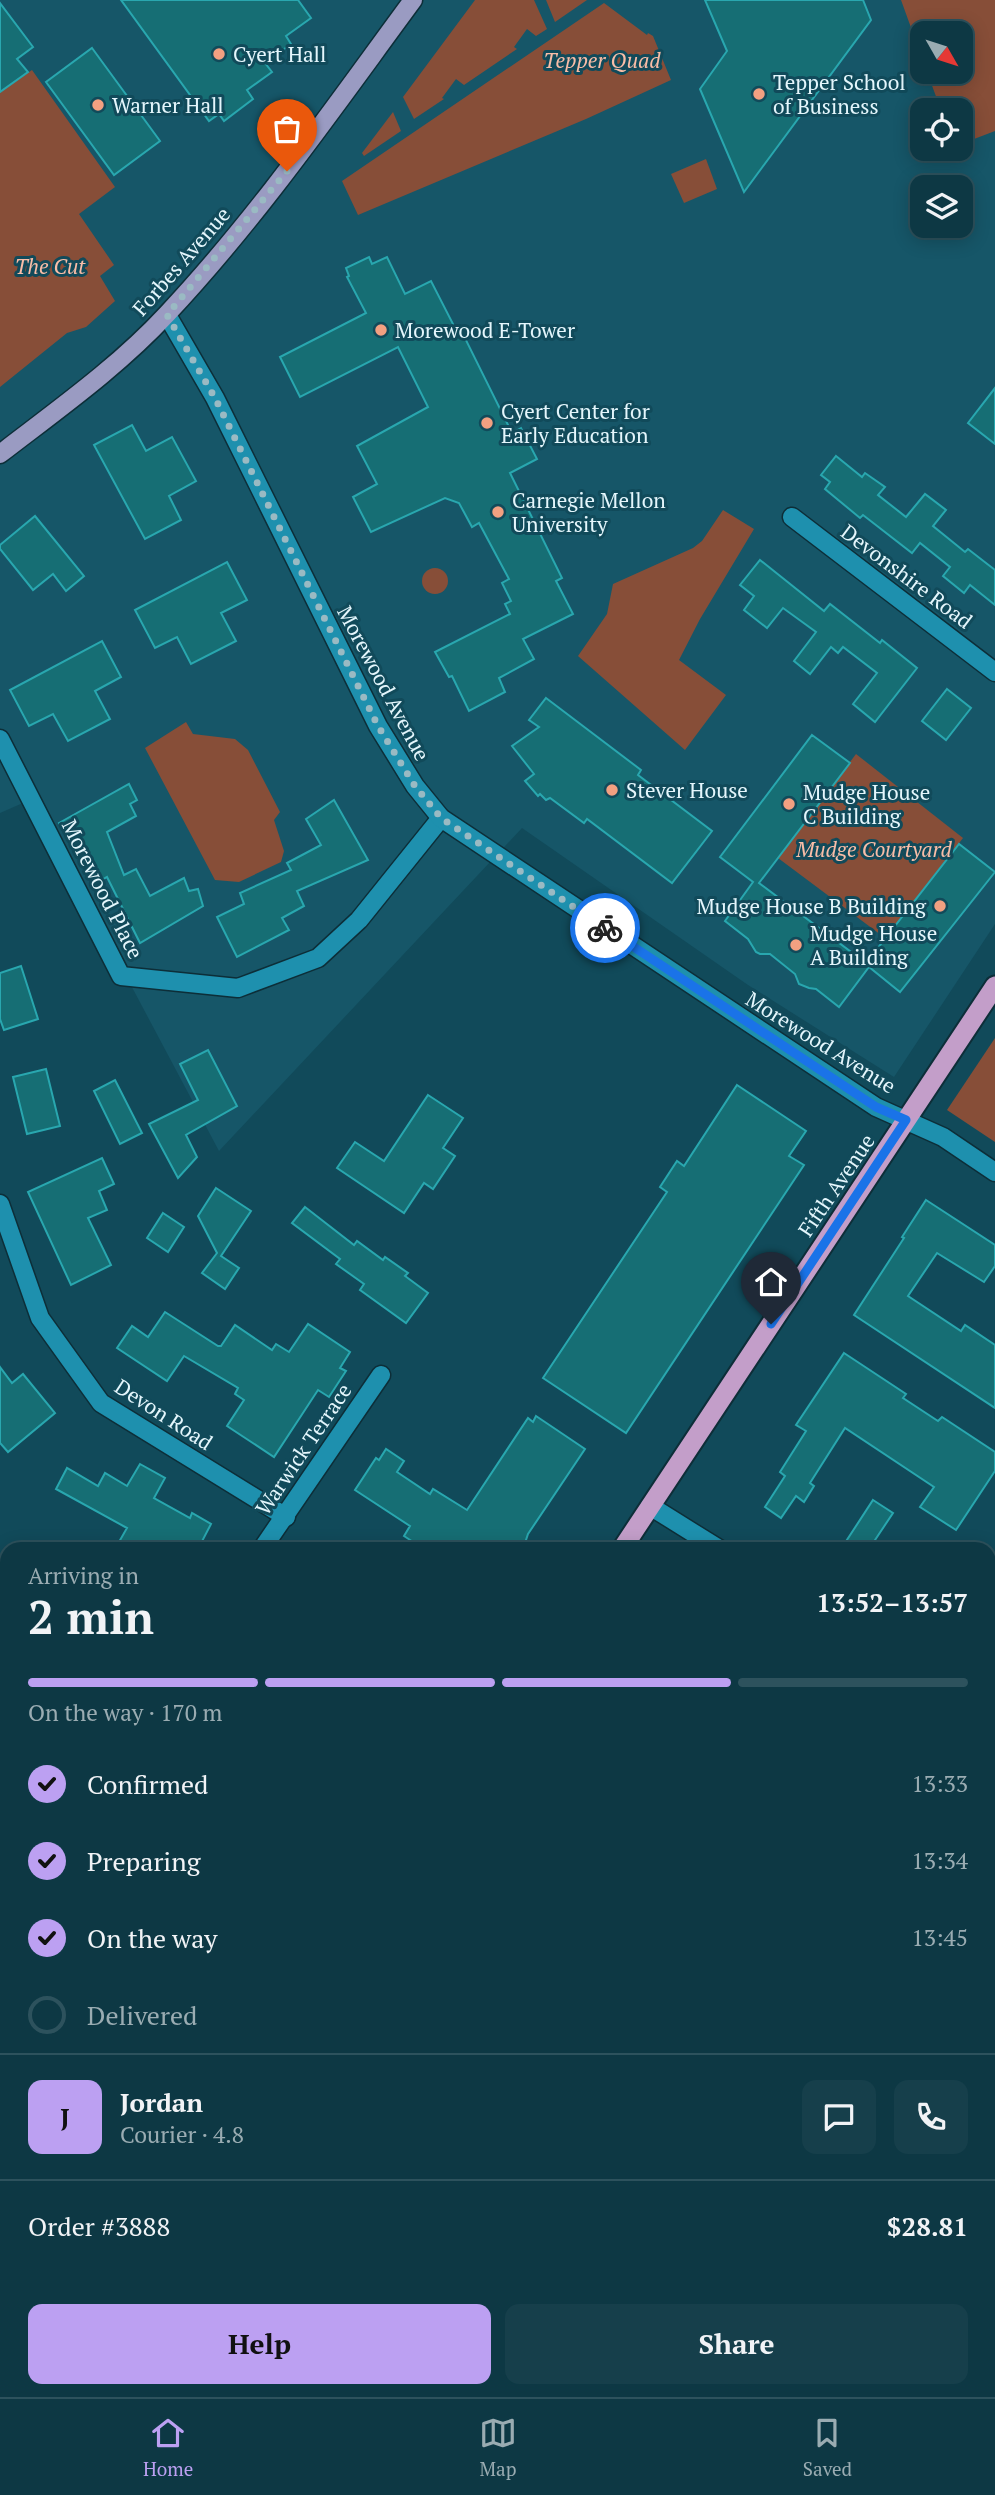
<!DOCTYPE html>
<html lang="en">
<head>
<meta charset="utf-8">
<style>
	body { margin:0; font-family:"PT Serif",serif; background:#163f4b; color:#f1f3f6; height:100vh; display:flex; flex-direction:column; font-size:26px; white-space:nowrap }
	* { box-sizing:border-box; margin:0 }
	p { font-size:23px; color:#9aacb2 }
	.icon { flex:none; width:38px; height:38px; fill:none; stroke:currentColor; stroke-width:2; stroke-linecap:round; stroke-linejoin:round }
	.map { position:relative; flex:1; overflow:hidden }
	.side { position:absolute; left:0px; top:1542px; width:996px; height:856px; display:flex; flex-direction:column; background:#0d3844; border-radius:21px 21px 0 0; box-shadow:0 4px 18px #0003,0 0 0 2px #2d525d }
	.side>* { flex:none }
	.needle { width:46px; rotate:129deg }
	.tools { position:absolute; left:910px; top:21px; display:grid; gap:14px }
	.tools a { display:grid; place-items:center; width:63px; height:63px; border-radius:14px; background:#0d3844; box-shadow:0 4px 18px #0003,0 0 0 2px #2d525d; font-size:35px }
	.pin { position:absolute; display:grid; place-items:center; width:60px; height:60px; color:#fff; margin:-72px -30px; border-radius:50% 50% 50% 0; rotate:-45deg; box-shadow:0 0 7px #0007 }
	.pin .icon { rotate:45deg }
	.courier { position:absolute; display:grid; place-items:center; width:70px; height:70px; margin:-35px; border:5px solid #1a73e8; border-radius:50%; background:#fff; color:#222; box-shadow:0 2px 9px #0007 }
	.overview em { font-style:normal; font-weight:800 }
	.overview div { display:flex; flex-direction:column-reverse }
	.overview { display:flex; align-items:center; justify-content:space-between; height:119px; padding:0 28px }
	h1 { font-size:46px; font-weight:800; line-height:52px }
	.bar { display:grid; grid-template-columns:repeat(4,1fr); gap:10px 7px; align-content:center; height:84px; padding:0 28px }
	.bar i { height:9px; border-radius:5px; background:#2d525d }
	.bar .active { background:#bca0f2 }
	.bar p { grid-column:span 4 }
	.line { display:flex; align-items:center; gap:18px; padding:0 28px; border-top:2px solid #2d525d }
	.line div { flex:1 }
	.round { display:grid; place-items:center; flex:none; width:74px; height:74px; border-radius:14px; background:#163f4b }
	ol { padding:0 28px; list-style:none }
	li { display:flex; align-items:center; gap:21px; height:77px }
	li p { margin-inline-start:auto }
	li .icon { padding:7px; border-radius:50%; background:#bca0f2; color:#111; stroke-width:4 }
	li:last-child { color:#9aacb2 }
	li i { width:38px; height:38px; border:4px solid #2d525d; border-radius:50% }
	.button { display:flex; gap:14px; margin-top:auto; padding:14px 28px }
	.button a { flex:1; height:80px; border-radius:14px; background:#bca0f2; color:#111; font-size:28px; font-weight:800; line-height:80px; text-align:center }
	.button a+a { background:#163f4b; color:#f1f3f6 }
	.menu { display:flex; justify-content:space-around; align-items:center; height:98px; border-top:2px solid #2d525d; background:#0d3844; font-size:19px; color:#9aacb2 }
	.menu a { display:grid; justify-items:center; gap:4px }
	.menu .active { color:#bca0f2 }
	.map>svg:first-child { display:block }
	.built { fill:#165668; fill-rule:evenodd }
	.green { fill:#874e38 }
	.building { fill:#166e74; stroke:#29a7af; stroke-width:2 }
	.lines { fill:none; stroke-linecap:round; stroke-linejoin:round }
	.minor-casing { stroke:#0d2e38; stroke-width:21 }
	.secondary-casing { stroke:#0d2e38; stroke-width:21 }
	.primary-casing { stroke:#0d2e38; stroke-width:21 }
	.trunk-casing { stroke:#0d2e38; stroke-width:23 }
	.minor { stroke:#1e90ae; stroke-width:18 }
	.secondary { stroke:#1e90ae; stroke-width:18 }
	.primary { stroke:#9a9bc2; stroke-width:18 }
	.trunk { stroke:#c39ec9; stroke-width:19 }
	.done { stroke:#9abac3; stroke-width:7; stroke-dasharray:0 12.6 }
	.route { stroke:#1a73e8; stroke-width:9 }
	.poi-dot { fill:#f2a081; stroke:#114a5a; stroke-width:2.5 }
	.labels { text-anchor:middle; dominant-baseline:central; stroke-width:6; stroke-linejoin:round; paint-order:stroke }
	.poi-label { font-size:21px; fill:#e4f6fc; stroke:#114a5a; text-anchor:start }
	.park-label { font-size:21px; font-style:italic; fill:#f9bda7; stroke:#114a5a }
	.street-label { font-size:21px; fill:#e4f6fc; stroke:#114a5a }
</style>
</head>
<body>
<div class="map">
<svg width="995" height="2397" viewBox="0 0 995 2397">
	<rect width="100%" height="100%" fill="#114a5a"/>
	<!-- built -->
	<path class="built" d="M 0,0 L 995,0 L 995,924 L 894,1077 L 748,985 L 522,828 L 219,1151 L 32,799 L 0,813 ZM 922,33 L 961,33 L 961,72 L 922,72 ZM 922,110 L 961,110 L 961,149 L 922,149 ZM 922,187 L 961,187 L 961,226 L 922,226 Z"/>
	<!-- green -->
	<g class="green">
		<polygon points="475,0 534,0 547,29 536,36 527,29 514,47 517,49 464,85 456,79 442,98 444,99 414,119 403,97"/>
		<polygon points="546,0 587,0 555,22"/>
		<polygon points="901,0 995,0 995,131 961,144 961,110 941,110 927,72 961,72 961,33 922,33 922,58"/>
		<polygon points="604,3 647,35 648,33 653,36 671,80 586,119 358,215 342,181"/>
		<polygon points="32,70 115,187 79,214 114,265 100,276 115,301 86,327 67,333 0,387 0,92"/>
		<polygon points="393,112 401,131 364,156 362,153"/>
		<polygon points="706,159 717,189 684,203 671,174"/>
		<polygon points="723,510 754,529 700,619 679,660 726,695 685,750 578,656 607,614 613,584 693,548 702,541"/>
		<circle cx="435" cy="581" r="13"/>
		<polygon points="186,722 193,734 235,739 248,750 280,812 274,820 284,851 281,862 239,882 215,880 145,748"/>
		<polygon points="856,754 963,838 885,938 778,858"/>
		<polygon points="995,1038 995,1142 947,1110"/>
	</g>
	<!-- building -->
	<g class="building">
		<polygon points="121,0 298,0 311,18 286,36 291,44 265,63 272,72 247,90 253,99 224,121 219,114 209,121"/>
		<polygon points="705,0 863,0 871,20 744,192 700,89 727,51"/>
		<polygon points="0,3 33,47 17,59 28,72 0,92"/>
		<polygon points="92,48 160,141 114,175 46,82"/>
		<polygon points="369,257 372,264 387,257 405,294 431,281 456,330 460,328 512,433 521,428 537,459 510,473 562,578 556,581 573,614 523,639 534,659 499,678 505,692 469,711 452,676 449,677 435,652 510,614 505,604 511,601 502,583 509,579 479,523 472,527 459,503 445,498 371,532 353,497 377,484 357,446 428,407 398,347 300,397 280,357 366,313 347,277 349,276 346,268"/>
		<polygon points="995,388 995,444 968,423"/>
		<polygon points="132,425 146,451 172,437 196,481 169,496 181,520 145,539 94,445"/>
		<polygon points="836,456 862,477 865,473 885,487 878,495 906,517 925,494 946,510 933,526 965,552 968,549 995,570 995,605 970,585 964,593 943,576 950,567 920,543 912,553 863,515 860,518 825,489 830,482 821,475"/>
		<polygon points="35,516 84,576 66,591 53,574 33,590 0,549 0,545"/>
		<polygon points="760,560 824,611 830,604 880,643 882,640 917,668 875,722 853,704 877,673 843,647 838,653 831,647 810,674 794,661 816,632 783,608 767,628 744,610 754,596 740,585"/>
		<polygon points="227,562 247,600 221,613 236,641 191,664 177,637 155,648 135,610"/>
		<polygon points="102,641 121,677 95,691 110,719 68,741 53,714 29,726 10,690"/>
		<polygon points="947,689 971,708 946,740 922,721"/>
		<polygon points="546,698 641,770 638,775 712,831 672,883 587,819 584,823 550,798 546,800 540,794 538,796 525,781 534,774 512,746 539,727 529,720"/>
		<polygon points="812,735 850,763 759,883 866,963 959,844 995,872 900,992 869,967 839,1007 816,989 809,988 799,984 795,974 770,954 760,954 756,952 748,939 725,921 753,882 720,857"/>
		<polygon points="129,784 137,800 130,804 136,816 107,832 124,875 136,869 150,896 184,878 189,891 198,889 203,906 140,943 107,877 95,884 59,823"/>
		<polygon points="334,800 368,860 297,891 304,906 282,918 289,930 237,957 217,917 244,904 240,893 291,870 287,863 321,845 306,819"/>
		<polygon points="21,966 38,1019 4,1030 0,1019 0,973"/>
		<polygon points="208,1050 237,1106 186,1135 197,1157 178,1178 149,1124 198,1100 180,1064"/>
		<polygon points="46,1069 60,1126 27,1134 13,1077"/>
		<polygon points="115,1080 142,1133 120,1144 94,1091"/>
		<polygon points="737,1085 806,1131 789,1156 804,1165 626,1433 543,1378 667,1192 660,1187 677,1161 684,1166"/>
		<polygon points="428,1095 463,1118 443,1148 455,1156 433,1189 424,1183 404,1213 337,1168 355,1142 384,1161"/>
		<polygon points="102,1158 114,1184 99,1191 107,1210 88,1218 111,1265 71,1285 28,1192"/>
		<polygon points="216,1188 251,1211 221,1256 239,1268 225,1289 202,1273 217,1253 198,1216"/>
		<polygon points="926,1200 995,1245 995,1266 984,1282 937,1253 908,1296 961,1331 965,1325 995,1345 995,1408 854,1315 904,1238 902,1237"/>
		<polygon points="305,1207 354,1245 357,1241 383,1260 385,1257 408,1273 405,1276 428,1293 406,1323 360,1290 364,1284 336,1264 340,1259 292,1223"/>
		<polygon points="163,1213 184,1227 168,1252 147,1238"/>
		<polygon points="165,1312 218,1346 221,1346 235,1325 272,1350 276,1344 289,1352 308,1324 350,1352 340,1368 346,1371 329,1397 318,1390 274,1457 227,1426 244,1400 235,1394 238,1388 184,1356 167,1381 117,1348 132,1326 148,1337"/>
		<polygon points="844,1353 906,1394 903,1398 938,1421 942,1417 995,1452 995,1471 956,1530 920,1507 934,1487 845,1428 810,1483 814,1486 804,1502 796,1496 781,1518 765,1507 785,1476 780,1472 806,1431 796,1425"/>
		<polygon points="0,1367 12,1383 23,1374 55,1413 8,1452 0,1443"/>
		<polygon points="536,1416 585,1449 528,1534 523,1549 424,1549 404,1536 410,1526 355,1490 376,1458 379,1460 386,1449 404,1461 397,1472 430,1494 433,1489 467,1510 528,1418 533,1422"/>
		<polygon points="140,1464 165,1478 154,1498 190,1518 192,1513 211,1524 198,1549 182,1542 178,1549 115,1549 127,1528 56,1489 67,1468 98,1486 105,1473 127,1486"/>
		<polygon points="873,1500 893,1513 869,1549 841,1549"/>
	</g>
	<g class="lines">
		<defs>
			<g id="minor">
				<polyline points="792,517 995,672"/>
				<polyline points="0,739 121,976 238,988 318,958 359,920 441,818"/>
				<polyline points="0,1204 40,1318 101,1403 286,1517"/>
				<polyline points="650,1506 719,1549"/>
				<polyline points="262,1549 381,1375"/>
				<polyline points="0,1696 7,1701"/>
				<polyline points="0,1923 7,1912"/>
				<polyline points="989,2114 995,2103"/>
				<polyline points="989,2200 995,2201"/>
				<polyline points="592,2397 594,2390"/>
			</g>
			<polyline id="secondary" points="167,315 215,398 378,726 415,786 441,818 876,1107 943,1137 995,1172"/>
			<path id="primary" d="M 0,454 C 57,410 118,367 167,314 C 258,217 334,107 413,0"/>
			<g id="trunk">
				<polyline points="622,1549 995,986"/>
				<polyline points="58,2397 62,2390"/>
			</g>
		</defs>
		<!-- minor casing -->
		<use href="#minor" class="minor-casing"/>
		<!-- secondary casing -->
		<use href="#secondary" class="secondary-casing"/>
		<!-- primary casing -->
		<use href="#primary" class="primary-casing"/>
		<!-- trunk casing -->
		<use href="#trunk" class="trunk-casing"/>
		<!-- minor -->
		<use href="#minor" class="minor"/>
		<!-- secondary -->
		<use href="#secondary" class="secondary"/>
		<!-- primary -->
		<use href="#primary" class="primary"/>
		<!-- trunk -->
		<use href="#trunk" class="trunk"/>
	</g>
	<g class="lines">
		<!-- done -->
		<polyline class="done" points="287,171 167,315 215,398 378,726 415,786 441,818 605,928"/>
		<!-- route -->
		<polyline class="route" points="605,928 876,1107 906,1120 771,1324"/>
	</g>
	<!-- markers -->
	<g class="poi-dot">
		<circle cx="219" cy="54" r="7"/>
		<circle cx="759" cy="94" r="7"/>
		<circle cx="98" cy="105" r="7"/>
		<circle cx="381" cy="330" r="7"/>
		<circle cx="487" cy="423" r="7"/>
		<circle cx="498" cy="512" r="7"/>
		<circle cx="612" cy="790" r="7"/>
		<circle cx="789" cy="804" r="7"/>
		<circle cx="940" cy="906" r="7"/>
		<circle cx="796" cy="945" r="7"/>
	</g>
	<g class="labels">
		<!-- poi labels -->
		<g class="poi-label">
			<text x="233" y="54">Cyert Hall</text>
			<text x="773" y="82">Tepper School<tspan x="773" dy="24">of Business</tspan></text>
			<text x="112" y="105">Warner Hall</text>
			<text x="395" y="330">Morewood E-Tower</text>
			<text x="501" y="411">Cyert Center for<tspan x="501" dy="24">Early Education</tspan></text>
			<text x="512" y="500">Carnegie Mellon<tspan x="512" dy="24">University</tspan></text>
			<text x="626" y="790">Stever House</text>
			<text x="803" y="792">Mudge House<tspan x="803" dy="24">C Building</tspan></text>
			<text x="926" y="906" text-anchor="end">Mudge House B Building</text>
			<text x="810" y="933">Mudge House<tspan x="810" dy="24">A Building</tspan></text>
		</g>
		<!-- park labels -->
		<g class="park-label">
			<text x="602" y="60">Tepper Quad</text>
			<text x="50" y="266">The Cut</text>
			<text x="874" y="849">Mudge Courtyard</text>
		</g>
		<!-- street labels -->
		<g class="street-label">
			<text transform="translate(181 261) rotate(-49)">Forbes Avenue</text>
			<text transform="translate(907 576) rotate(37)">Devonshire Road</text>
			<text transform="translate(384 683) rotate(62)">Morewood Avenue</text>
			<text transform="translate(103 889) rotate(63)">Morewood Place</text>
			<text transform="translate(821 1042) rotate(32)">Morewood Avenue</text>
			<text transform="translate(836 1185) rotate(-56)">Fifth Avenue</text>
			<text transform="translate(164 1414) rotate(33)">Devon Road</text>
			<text transform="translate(303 1449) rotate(-56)">Warwick Terrace</text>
		</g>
	</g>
</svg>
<div class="tools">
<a><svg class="needle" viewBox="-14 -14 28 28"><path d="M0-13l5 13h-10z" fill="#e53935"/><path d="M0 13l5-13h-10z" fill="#9aacb2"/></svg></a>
<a><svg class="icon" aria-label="locate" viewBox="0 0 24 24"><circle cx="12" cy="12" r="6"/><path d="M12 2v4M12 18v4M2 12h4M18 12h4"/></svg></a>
<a><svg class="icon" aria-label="layers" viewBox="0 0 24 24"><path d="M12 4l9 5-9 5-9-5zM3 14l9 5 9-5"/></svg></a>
</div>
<div class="pin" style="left:287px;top:171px;background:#ea580c"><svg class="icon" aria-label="bag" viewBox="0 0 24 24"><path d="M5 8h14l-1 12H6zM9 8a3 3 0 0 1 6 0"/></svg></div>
<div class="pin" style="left:771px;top:1324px;background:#1f2937"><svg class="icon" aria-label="home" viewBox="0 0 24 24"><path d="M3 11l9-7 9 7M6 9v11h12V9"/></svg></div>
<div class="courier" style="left:605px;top:928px"><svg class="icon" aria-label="bike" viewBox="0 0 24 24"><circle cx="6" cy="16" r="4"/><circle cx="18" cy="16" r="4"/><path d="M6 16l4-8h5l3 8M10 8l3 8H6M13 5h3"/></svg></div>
<section class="side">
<div class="overview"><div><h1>2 min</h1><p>Arriving in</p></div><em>13:52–13:57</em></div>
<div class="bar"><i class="active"></i><i class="active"></i><i class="active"></i><i></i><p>On the way · 170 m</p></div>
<ol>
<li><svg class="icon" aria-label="check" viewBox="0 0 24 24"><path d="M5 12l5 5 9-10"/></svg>Confirmed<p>13:33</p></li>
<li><svg class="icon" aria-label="check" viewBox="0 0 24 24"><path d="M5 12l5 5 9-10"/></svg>Preparing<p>13:34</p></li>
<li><svg class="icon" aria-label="check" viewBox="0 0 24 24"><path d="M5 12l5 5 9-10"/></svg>On the way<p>13:45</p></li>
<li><i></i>Delivered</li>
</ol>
<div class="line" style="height:126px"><b class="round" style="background:#bca0f2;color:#111">J</b><div><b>Jordan</b><p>Courier · 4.8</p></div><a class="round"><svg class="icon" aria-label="chat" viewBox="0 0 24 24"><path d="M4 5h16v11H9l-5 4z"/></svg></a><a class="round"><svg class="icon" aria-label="phone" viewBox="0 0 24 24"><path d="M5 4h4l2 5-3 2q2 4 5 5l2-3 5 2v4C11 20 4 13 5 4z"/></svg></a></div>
<div class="line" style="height:91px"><div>Order #3888</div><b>$28.81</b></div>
<div class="button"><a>Help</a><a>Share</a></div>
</section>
</div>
<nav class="menu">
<a class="active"><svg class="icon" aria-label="home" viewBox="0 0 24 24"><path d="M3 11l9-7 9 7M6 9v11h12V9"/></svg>Home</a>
<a><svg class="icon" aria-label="map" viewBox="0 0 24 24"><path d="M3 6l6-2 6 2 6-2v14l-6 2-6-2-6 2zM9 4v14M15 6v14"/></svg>Map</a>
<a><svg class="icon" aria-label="saved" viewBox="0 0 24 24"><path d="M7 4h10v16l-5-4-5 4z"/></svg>Saved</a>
</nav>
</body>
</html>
